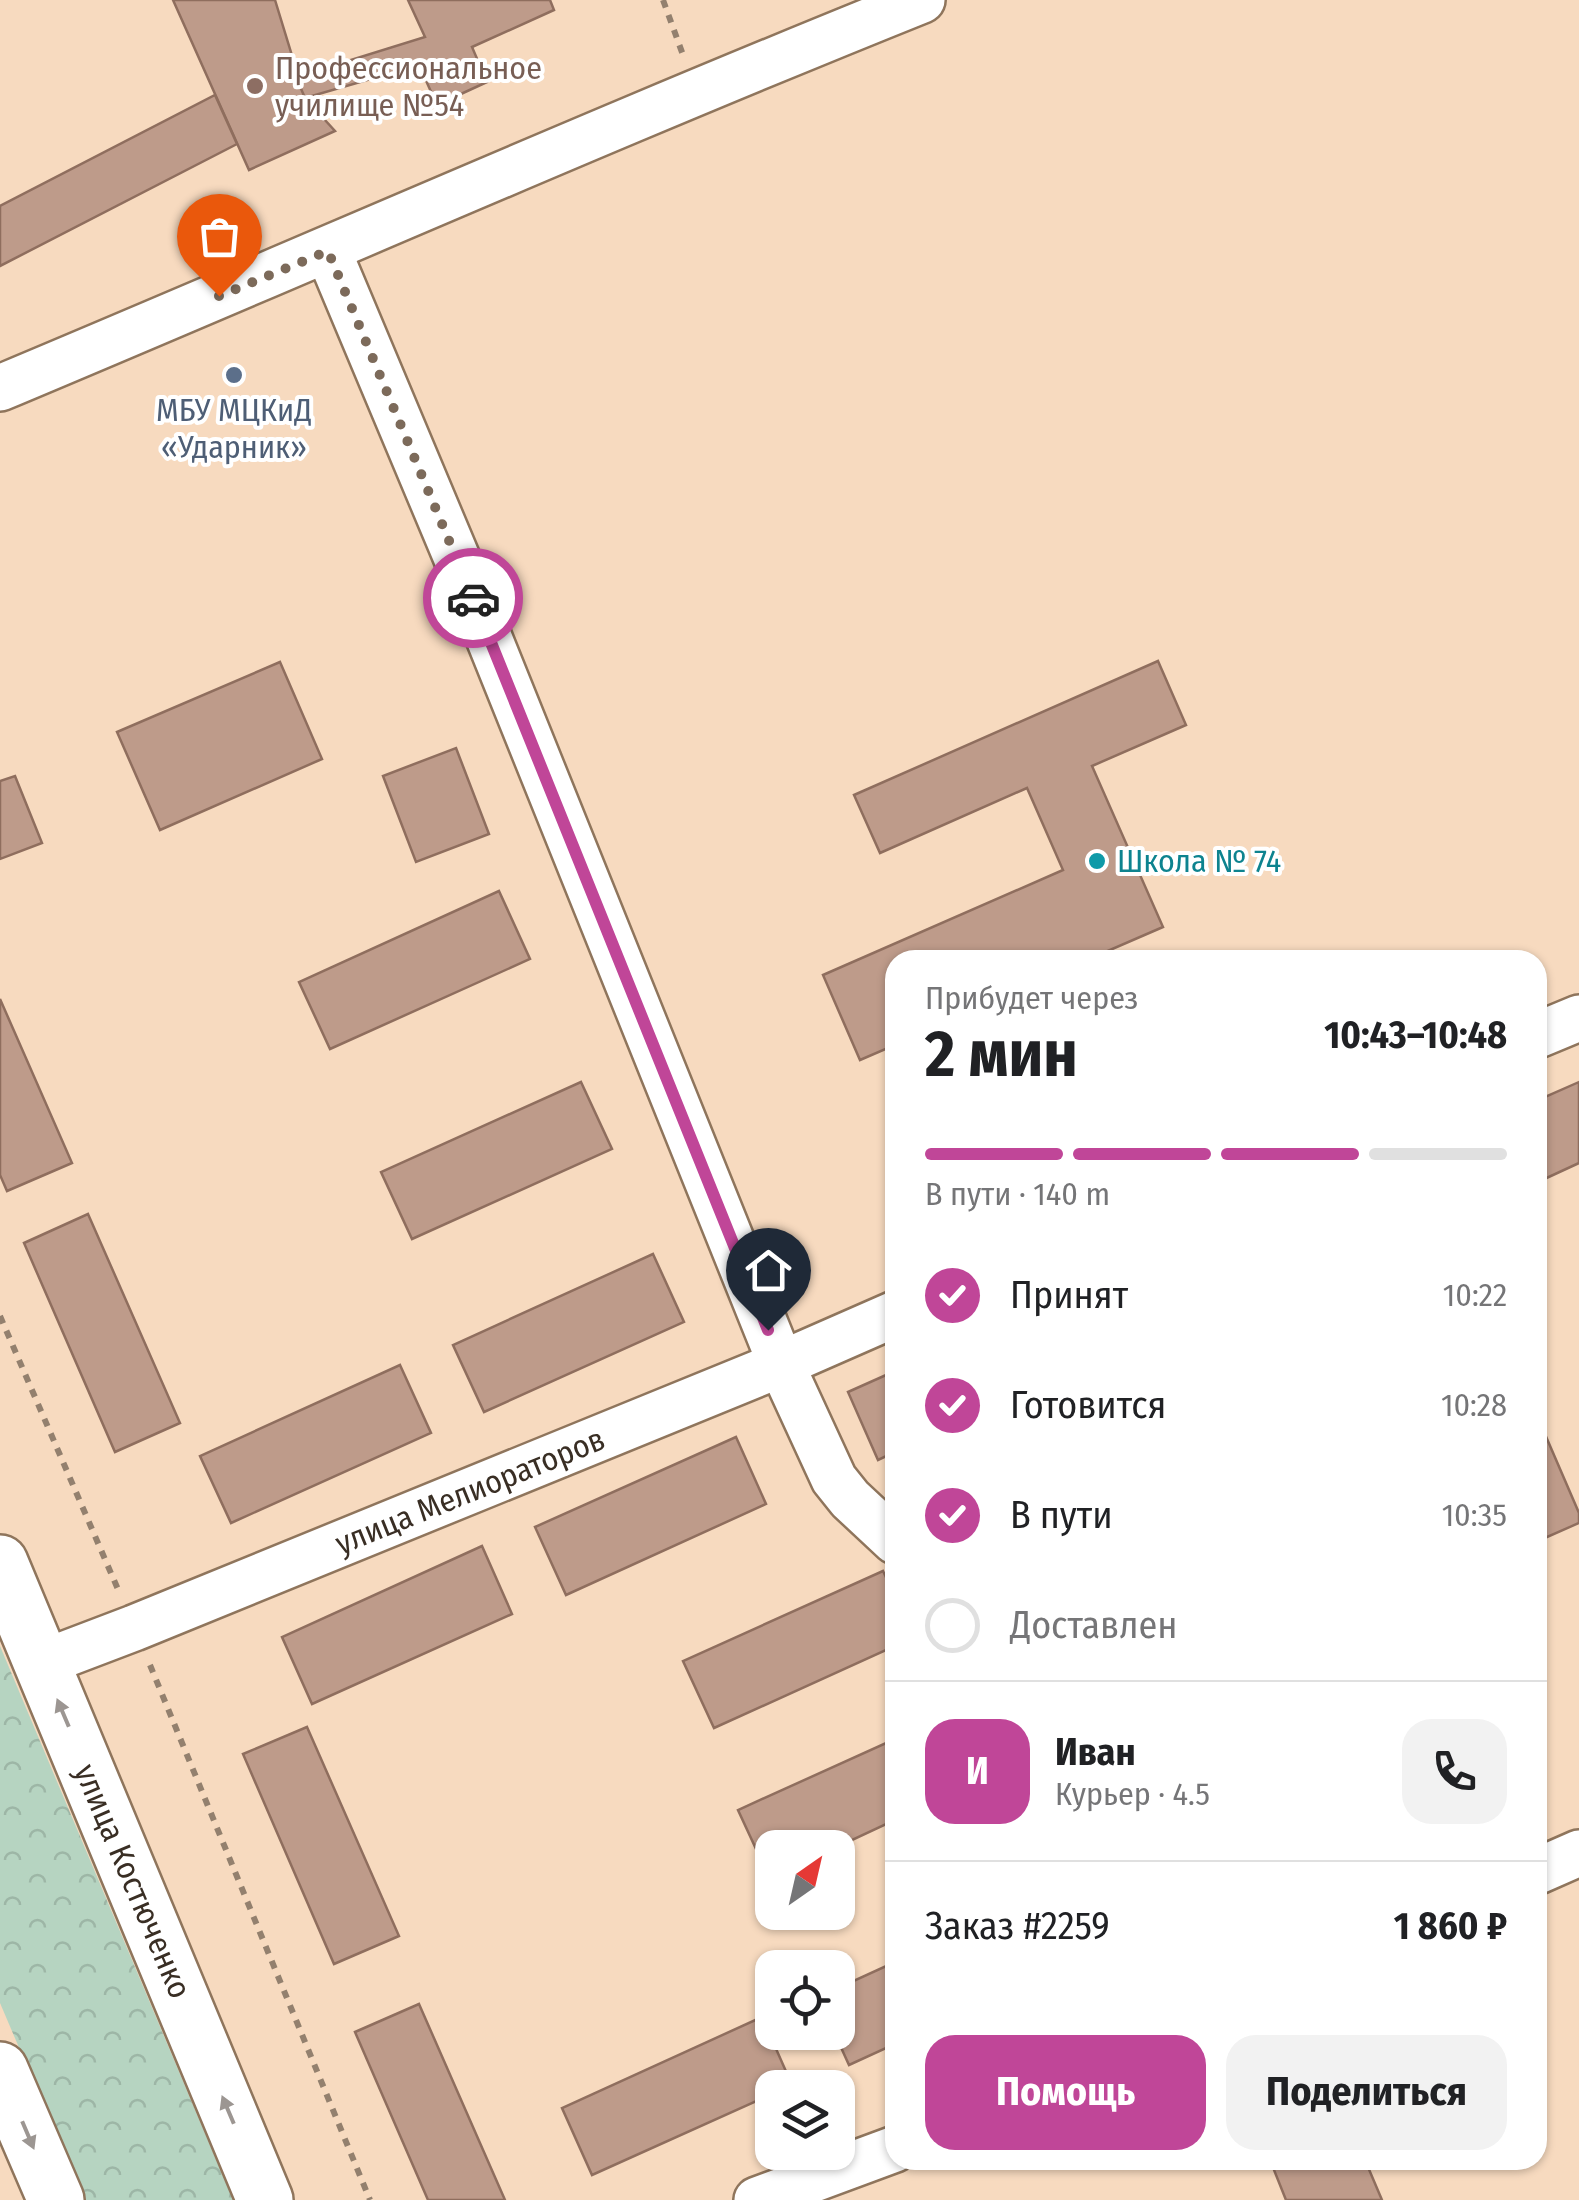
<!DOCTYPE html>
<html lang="ru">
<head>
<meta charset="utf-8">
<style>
	body { margin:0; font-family:"Fira Sans Condensed",sans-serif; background:#f2f2f2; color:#202124; height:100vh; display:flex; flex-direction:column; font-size:38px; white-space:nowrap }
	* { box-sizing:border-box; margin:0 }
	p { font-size:32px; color:#757577 }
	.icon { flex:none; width:55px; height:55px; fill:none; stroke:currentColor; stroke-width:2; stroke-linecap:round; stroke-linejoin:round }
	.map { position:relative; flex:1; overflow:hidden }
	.panel { position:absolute; left:885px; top:950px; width:662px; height:1220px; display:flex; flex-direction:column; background:#fff; border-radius:30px; box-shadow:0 2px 8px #0004 }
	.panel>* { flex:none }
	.needle { width:65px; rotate:34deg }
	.controls { position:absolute; left:755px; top:1830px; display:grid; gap:20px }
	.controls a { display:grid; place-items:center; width:100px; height:100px; border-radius:20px; background:#fff; box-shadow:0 2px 8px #0004; font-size:50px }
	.pin { position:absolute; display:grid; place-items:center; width:85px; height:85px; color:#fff; margin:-102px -42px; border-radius:50% 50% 50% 0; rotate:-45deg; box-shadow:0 0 10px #0007 }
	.pin .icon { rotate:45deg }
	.courier { position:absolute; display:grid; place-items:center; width:100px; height:100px; margin:-50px; border:8px solid #c04698; border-radius:50%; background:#fff; color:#222; box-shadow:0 2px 12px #0007 }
	.summary em { font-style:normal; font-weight:700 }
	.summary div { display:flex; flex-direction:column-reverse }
	.summary { display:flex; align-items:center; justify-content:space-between; height:170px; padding:0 40px }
	h1 { font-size:65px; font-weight:700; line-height:75px }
	.bar { display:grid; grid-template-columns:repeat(4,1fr); gap:15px 10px; align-content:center; height:120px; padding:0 40px }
	.bar i { height:12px; border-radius:8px; background:#e0e0e0 }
	.bar .current { background:#c04698 }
	.bar p { grid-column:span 4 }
	.line { display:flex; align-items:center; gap:25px; padding:0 40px; border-top:2px solid #e0e0e0 }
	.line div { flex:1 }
	.round { display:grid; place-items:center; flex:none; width:105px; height:105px; border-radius:30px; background:#f2f2f2 }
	ol { padding:0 40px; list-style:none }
	li { display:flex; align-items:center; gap:30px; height:110px }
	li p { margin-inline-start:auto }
	li .icon { padding:10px; border-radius:50%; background:#c04698; color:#fff; stroke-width:4 }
	li:last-child { color:#757577 }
	li i { width:55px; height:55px; border:5px solid #e0e0e0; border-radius:50% }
	.action { display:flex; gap:20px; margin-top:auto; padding:20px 40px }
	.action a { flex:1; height:115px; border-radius:30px; background:#c04698; color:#fff; font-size:40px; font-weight:700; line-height:115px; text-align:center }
	.action a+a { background:#f2f2f2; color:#202124 }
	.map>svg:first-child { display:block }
	.forest { fill:url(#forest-crowns) }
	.building { fill:#be9b8a; stroke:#8f6e5e; stroke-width:2.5 }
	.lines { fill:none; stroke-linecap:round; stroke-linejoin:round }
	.minor-casing { stroke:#8f755c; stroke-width:50 }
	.tertiary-casing { stroke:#8f755c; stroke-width:60 }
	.path { stroke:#93806e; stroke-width:6; stroke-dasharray:8 8; stroke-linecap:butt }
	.minor { stroke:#fff; stroke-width:45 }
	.tertiary { stroke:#fff; stroke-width:55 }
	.oneway { fill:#9c9692 }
	.done { stroke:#7c6a5a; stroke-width:10; stroke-dasharray:0 18 }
	.route { stroke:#c04698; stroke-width:12 }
	.education-dot { fill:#8d6e63; stroke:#fff; stroke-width:4 }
	.service-dot { fill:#5c6f8a; stroke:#fff; stroke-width:4 }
	.culture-dot { fill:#0f9aa8; stroke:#fff; stroke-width:4 }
	.labels { text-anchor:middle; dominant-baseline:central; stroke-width:8; stroke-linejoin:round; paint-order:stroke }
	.education-label { font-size:32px; fill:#785e54; stroke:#fff; text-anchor:start }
	.service-label { font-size:32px; fill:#4e5e75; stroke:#fff }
	.culture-label { font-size:32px; fill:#0d838f; stroke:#fff; text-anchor:start }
	.street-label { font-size:32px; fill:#392e24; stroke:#fff }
</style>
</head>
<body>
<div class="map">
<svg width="1579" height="2200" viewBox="0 0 1579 2200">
	<defs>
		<pattern id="forest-crowns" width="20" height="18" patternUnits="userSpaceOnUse" patternTransform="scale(2.5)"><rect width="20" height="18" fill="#b6d4c1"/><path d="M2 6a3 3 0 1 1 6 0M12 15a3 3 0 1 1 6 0" fill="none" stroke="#9db6a6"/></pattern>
	</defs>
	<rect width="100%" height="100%" fill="#f7dabf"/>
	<!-- forest -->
	<polygon class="forest" points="0,1646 233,2200 84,2200 0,2003"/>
	<!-- building -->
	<g class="building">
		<polygon points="173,0 275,0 305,98 335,131 249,170"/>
		<polygon points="408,0 550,0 554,10 472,47 487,82 437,105 419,65 305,98 296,77 425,37"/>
		<polygon points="215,95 237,144 0,266 0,206"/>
		<polygon points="1158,661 1186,725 1092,766 1163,927 1087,960 895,960 895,1045 860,1060 823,975 1063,870 1027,788 880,853 854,795"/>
		<polygon points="280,662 322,759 160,830 117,732"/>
		<polygon points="456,748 489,834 416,862 383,776"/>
		<polygon points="15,776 42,843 0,859 0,781"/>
		<polygon points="499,891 530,959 330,1049 299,982"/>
		<polygon points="0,999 72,1163 7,1191 0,1175"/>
		<polygon points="581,1082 612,1149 412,1239 381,1172"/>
		<polygon points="1579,1082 1579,1163 1538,1182 1538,1100"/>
		<polygon points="88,1214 180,1423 115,1452 24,1243"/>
		<polygon points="653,1254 684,1322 484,1412 453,1345"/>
		<polygon points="400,1365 431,1433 231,1523 200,1456"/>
		<polygon points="895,1371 895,1452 878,1460 848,1392"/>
		<polygon points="1538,1418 1579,1513 1579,1523 1538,1541"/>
		<polygon points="736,1437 766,1504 566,1595 535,1527"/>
		<polygon points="482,1546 512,1614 312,1704 282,1637"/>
		<polygon points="883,1571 895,1596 895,1646 714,1728 683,1661"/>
		<polygon points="307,1727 399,1936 334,1964 243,1754"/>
		<polygon points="895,1739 895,1820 835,1848 772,1848 772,1876 769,1877 738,1810"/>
		<polygon points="895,1962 895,2044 849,2065 834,2032 838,2032 838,1988"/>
		<polygon points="419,2004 505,2200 428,2200 355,2032"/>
		<polygon points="762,2017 792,2085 772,2088 772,2094 592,2175 562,2108"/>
		<polygon points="1270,2160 1365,2160 1382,2200 1286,2200"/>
	</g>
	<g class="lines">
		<defs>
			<g id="minor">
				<polyline points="328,251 456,556 781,1364 834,1479 850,1499 895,1541"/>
				<path d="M 0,388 C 308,259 613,124 922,0"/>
				<polyline points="1538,1035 1579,1018"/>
				<polyline points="42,1663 134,1628 781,1364 895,1314"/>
				<polyline points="1538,1871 1579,1853"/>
				<polyline points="757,2200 895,2149"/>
			</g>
			<g id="tertiary">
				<polyline points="0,1563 265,2200"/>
				<polyline points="0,2070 56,2200"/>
			</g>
		</defs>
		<!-- minor casing -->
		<use href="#minor" class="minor-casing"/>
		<!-- tertiary casing -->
		<use href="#tertiary" class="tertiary-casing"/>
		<!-- path -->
		<g class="path">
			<polyline points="663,0 683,55"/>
			<polyline points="0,1316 120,1594"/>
			<polyline points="150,1665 370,2200"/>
		</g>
		<!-- minor -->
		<use href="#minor" class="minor"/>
		<!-- tertiary -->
		<use href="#tertiary" class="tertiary"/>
	</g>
	<!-- one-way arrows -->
	<defs><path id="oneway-solid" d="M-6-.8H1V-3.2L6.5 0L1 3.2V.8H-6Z" transform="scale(2.5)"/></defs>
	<g class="oneway">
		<use href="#oneway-solid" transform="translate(63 1713) rotate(-113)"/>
		<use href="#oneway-solid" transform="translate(228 2110) rotate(-113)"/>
		<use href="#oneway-solid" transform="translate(28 2135) rotate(67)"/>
	</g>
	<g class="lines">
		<!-- done -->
		<polyline class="done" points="219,296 328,251 473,598"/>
		<!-- route -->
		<polyline class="route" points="473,598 768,1330"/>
	</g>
	<!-- markers -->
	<circle class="education-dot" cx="255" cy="86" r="10"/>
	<circle class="service-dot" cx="234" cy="375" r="10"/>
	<circle class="culture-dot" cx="1097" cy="861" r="10"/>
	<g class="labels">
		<!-- education labels -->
		<g class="education-label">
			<text x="275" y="68">Профессиональное<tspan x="275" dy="37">училище №54</tspan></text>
		</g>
		<!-- service labels -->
		<g class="service-label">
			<text x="234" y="410">МБУ МЦКиД<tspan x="234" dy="37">«Ударник»</tspan></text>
		</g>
		<!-- culture labels -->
		<g class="culture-label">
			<text x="1117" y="861">Школа № 74</text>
		</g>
		<!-- street labels -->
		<g class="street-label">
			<text transform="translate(470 1491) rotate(-22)">улица Мелиораторов</text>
			<text transform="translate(133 1881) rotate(67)">улица Костюченко</text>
		</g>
	</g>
</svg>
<div class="controls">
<a><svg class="needle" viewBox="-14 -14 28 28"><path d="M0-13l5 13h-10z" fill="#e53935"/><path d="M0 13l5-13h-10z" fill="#757577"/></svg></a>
<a><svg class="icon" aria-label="locate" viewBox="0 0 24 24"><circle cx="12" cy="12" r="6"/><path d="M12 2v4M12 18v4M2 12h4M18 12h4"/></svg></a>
<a><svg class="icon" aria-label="layers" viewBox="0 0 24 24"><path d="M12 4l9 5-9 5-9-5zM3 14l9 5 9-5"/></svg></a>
</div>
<div class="pin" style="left:219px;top:296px;background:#ea580c"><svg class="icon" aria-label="bag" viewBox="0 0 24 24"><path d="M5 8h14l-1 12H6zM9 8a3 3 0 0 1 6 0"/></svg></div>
<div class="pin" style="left:768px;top:1330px;background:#1f2937"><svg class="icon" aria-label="home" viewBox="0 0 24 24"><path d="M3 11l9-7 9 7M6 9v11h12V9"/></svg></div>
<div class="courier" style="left:473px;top:598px"><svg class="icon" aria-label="car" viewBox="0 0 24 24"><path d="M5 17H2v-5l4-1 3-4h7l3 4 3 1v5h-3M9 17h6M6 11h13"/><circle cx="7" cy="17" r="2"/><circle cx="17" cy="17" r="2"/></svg></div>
<section class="panel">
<div class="summary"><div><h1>2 мин</h1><p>Прибудет через</p></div><em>10:43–10:48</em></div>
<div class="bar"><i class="current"></i><i class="current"></i><i class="current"></i><i></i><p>В пути · 140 m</p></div>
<ol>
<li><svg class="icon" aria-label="check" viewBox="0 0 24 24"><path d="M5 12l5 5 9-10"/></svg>Принят<p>10:22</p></li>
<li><svg class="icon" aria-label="check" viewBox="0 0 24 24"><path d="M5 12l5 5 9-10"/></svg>Готовится<p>10:28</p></li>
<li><svg class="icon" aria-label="check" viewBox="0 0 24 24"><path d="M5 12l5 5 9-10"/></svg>В пути<p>10:35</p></li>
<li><i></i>Доставлен</li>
</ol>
<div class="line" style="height:180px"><b class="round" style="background:#c04698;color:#fff">И</b><div><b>Иван</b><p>Курьер · 4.5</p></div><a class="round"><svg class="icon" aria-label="phone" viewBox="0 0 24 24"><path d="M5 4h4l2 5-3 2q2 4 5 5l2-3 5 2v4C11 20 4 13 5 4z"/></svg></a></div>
<div class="line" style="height:130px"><div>Заказ #2259</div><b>1 860 ₽</b></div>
<div class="action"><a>Помощь</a><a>Поделиться</a></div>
</section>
</div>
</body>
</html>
